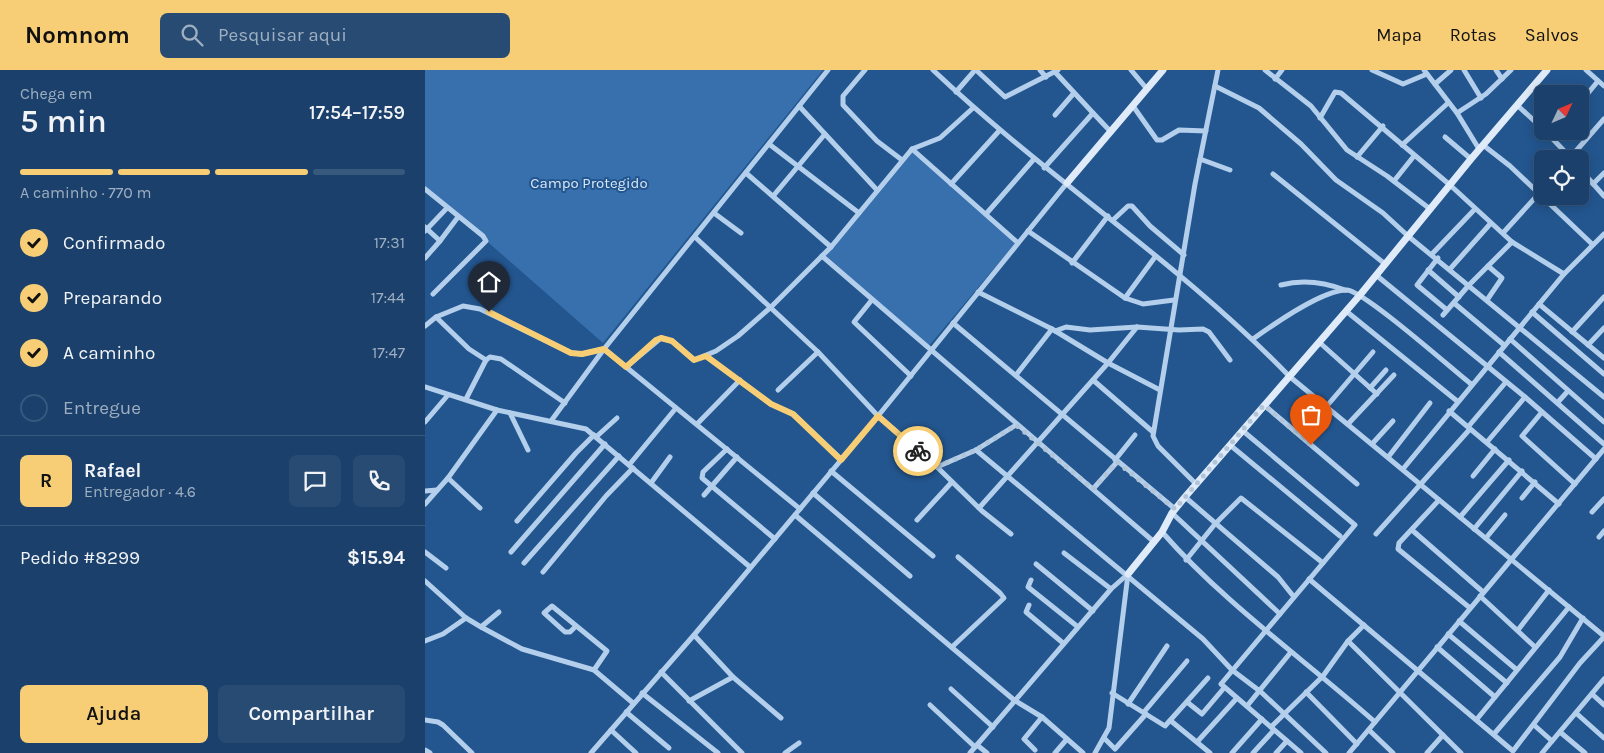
<!DOCTYPE html>
<html lang="pt">
<head>
<meta charset="utf-8">
<style>
	body { margin:0; font-family:Karla,sans-serif; background:#274b73; color:#f1f3f6; height:100vh; display:flex; flex-direction:column; font-size:19px; white-space:nowrap }
	* { box-sizing:border-box; margin:0 }
	p { font-size:16px; color:#9fafc1 }
	.icon { flex:none; width:28px; height:28px; fill:none; stroke:currentColor; stroke-width:2; stroke-linecap:round; stroke-linejoin:round }
	.map { position:relative; flex:1; overflow:hidden }
	.details { display:flex; flex-direction:column; background:#1a406b; width:425px }
	.details>* { flex:none }
	.needle { width:32px; rotate:46deg }
	.buttons { position:absolute; left:1109px; top:15px; display:grid; gap:10px }
	.buttons a { display:grid; place-items:center; width:55px; height:55px; border-radius:8px; background:#1a406b; box-shadow:0 2px 12px #0003,0 0 0 1px #38597e; font-size:25px }
	.pin { position:absolute; display:grid; place-items:center; width:42px; height:42px; color:#fff; margin:-51px -21px; border-radius:50% 50% 50% 0; rotate:-45deg; box-shadow:0 0 5px #0007 }
	.pin .icon { rotate:45deg }
	.courier { position:absolute; display:grid; place-items:center; width:50px; height:50px; margin:-25px; border:4px solid #f7ce76; border-radius:50%; background:#fff; color:#222; box-shadow:0 1px 6px #0007 }
	.summary em { font-style:normal; font-weight:600 }
	.summary div { display:flex; flex-direction:column-reverse }
	.summary { display:flex; align-items:center; justify-content:space-between; height:85px; padding:0 20px }
	h1 { font-size:32px; font-weight:600; line-height:38px }
	.bar { display:grid; grid-template-columns:repeat(4,1fr); gap:8px 5px; align-content:center; height:60px; padding:0 20px }
	.bar i { height:6px; border-radius:4px; background:#38597e }
	.bar .active { background:#f7ce76 }
	.bar p { grid-column:span 4 }
	.line { display:flex; align-items:center; gap:12px; padding:0 20px; border-top:1px solid #38597e }
	.line div { flex:1 }
	.round { display:grid; place-items:center; flex:none; width:52px; height:52px; border-radius:8px; background:#274b73 }
	ol { padding:0 20px; list-style:none }
	li { display:flex; align-items:center; gap:15px; height:55px }
	li p { margin-inline-start:auto }
	li .icon { padding:5px; border-radius:50%; background:#f7ce76; color:#111; stroke-width:4 }
	li:last-child { color:#9fafc1 }
	li i { width:28px; height:28px; border:2px solid #38597e; border-radius:50% }
	.primary-button { display:flex; gap:10px; margin-top:auto; padding:10px 20px }
	.primary-button a { flex:1; height:58px; border-radius:8px; background:#f7ce76; color:#111; font-size:20px; font-weight:600; line-height:58px; text-align:center }
	.primary-button a+a { background:#274b73; color:#f1f3f6 }
	header { display:flex; align-items:center; gap:30px; box-sizing:border-box; height:70px; padding:0 25px; background:#f7ce76; color:#111 }
	header strong { font-size:24px }
	nav { display:flex; gap:28px; margin-inline-start:auto; font-size:18px }
	.search { width:350px; height:45px; background:#274b73; display:flex; align-items:center; gap:12px; box-sizing:border-box; padding:0 18px; border-radius:8px; color:#9fafc1; font-size:19px }
	main { display:flex; flex:1; min-height:0 }
	.map>svg:first-child { display:block }
	.green { fill:#3770ad }
	.lines { fill:none; stroke-linecap:round; stroke-linejoin:round }
	.street { stroke:#b3cfec; stroke-width:5 }
	.secondary { stroke:#dfebf9; stroke-width:7 }
	.done { stroke:#b2c4d8; stroke-width:5; stroke-dasharray:0 9 }
	.route { stroke:#f7ce76; stroke-width:6 }
	.labels { text-anchor:middle; dominant-baseline:central; stroke-width:4; stroke-linejoin:round; paint-order:stroke }
	.park-label { font-size:15px; fill:#d8e8f9; stroke:#23568f }
</style>
</head>
<body>
<header>
<strong>Nomnom</strong>
<div class="search"><svg class="icon" aria-label="search" viewBox="0 0 24 24"><circle cx="10" cy="10" r="6"/><path d="M15 15l6 6"/></svg>Pesquisar aqui</div>
<nav><a>Mapa</a><a>Rotas</a><a>Salvos</a></nav>
</header>
<main>
<section class="details">
<div class="summary"><div><h1>5 min</h1><p>Chega em</p></div><em>17:54–17:59</em></div>
<div class="bar"><i class="active"></i><i class="active"></i><i class="active"></i><i></i><p>A caminho · 770 m</p></div>
<ol>
<li><svg class="icon" aria-label="check" viewBox="0 0 24 24"><path d="M5 12l5 5 9-10"/></svg>Confirmado<p>17:31</p></li>
<li><svg class="icon" aria-label="check" viewBox="0 0 24 24"><path d="M5 12l5 5 9-10"/></svg>Preparando<p>17:44</p></li>
<li><svg class="icon" aria-label="check" viewBox="0 0 24 24"><path d="M5 12l5 5 9-10"/></svg>A caminho<p>17:47</p></li>
<li><i></i>Entregue</li>
</ol>
<div class="line" style="height:90px"><b class="round" style="background:#f7ce76;color:#111">R</b><div><b>Rafael</b><p>Entregador · 4.6</p></div><a class="round"><svg class="icon" aria-label="chat" viewBox="0 0 24 24"><path d="M4 5h16v11H9l-5 4z"/></svg></a><a class="round"><svg class="icon" aria-label="phone" viewBox="0 0 24 24"><path d="M5 4h4l2 5-3 2q2 4 5 5l2-3 5 2v4C11 20 4 13 5 4z"/></svg></a></div>
<div class="line" style="height:65px"><div>Pedido #8299</div><b>$15.94</b></div>
<div class="primary-button"><a>Ajuda</a><a>Compartilhar</a></div>
</section>
<div class="map">
<svg width="1179" height="683" viewBox="0 0 1179 683">
	<rect width="100%" height="100%" fill="#23568f"/>
	<!-- green -->
	<g class="green">
		<polygon points="0,0 398,0 178,273 0,117"/>
		<polygon points="489,80 593,170 503,277 399,184"/>
	</g>
	<g class="lines">
		<!-- street -->
		<g class="street">
			<polyline points="440,0 418,26 418,35 452,71 477,90"/>
			<path d="M 508,0 C 622,108 755,193 864,306 L 1179,566"/>
			<polyline points="551,0 580,27 633,0"/>
			<polyline points="615,0 621,7"/>
			<polyline points="706,0 722,19"/>
			<polyline points="840,0 886,36 922,80 962,106 1005,139"/>
			<polyline points="947,0 978,14 1002,4"/>
			<polyline points="999,0 1032,43 1054,79"/>
			<polyline points="1039,0 1056,28"/>
			<polyline points="1071,0 1077,9"/>
			<polyline points="1161,0 1179,16"/>
			<polyline points="630,2 668,43"/>
			<polyline points="850,9 857,0"/>
			<polyline points="1010,14 1026,0"/>
			<polyline points="790,16 834,38 876,74 911,110 958,143 983,166 1179,327"/>
			<polyline points="531,22 550,0"/>
			<polyline points="1155,33 1173,11"/>
			<polyline points="1092,35 1118,59"/>
			<polyline points="374,36 452,120"/>
			<polyline points="708,36 732,70 737,70 754,60 781,61"/>
			<polyline points="1032,43 1061,24 1086,0"/>
			<polyline points="630,45 649,23"/>
			<polyline points="895,48 910,22 916,23 1025,115 1087,172 1139,204"/>
			<polyline points="1120,61 1146,88"/>
			<polyline points="1020,67 1046,89"/>
			<polyline points="344,74 434,143"/>
			<polyline points="977,75 1023,33"/>
			<polyline points="1058,75 1085,96 1167,174"/>
			<polyline points="487,79 593,173"/>
			<polyline points="932,87 958,56"/>
			<polyline points="775,89 805,100"/>
			<polyline points="1144,89 1179,49"/>
			<polyline points="619,98 668,43 686,62"/>
			<polyline points="1155,99 1179,126"/>
			<polyline points="321,103 406,177"/>
			<polyline points="848,104 960,194"/>
			<polyline points="969,111 989,86"/>
			<polyline points="526,114 574,61"/>
			<polyline points="1168,114 1179,103"/>
			<polyline points="0,119 58,166 61,171 8,224"/>
			<polyline points="349,125 400,64"/>
			<polyline points="289,143 316,163"/>
			<polyline points="561,144 609,89"/>
			<polyline points="688,150 703,136 707,136 725,156 759,185"/>
			<polyline points="0,157 15,171 33,147"/>
			<polyline points="0,161 22,138"/>
			<polyline points="603,161 700,228 718,234 749,230"/>
			<polyline points="1078,163 1118,119"/>
			<polyline points="270,167 393,282 453,346 512,397 551,380 591,355"/>
			<polyline points="1007,184 1050,139"/>
			<polyline points="397,186 728,471"/>
			<polyline points="0,188 15,171"/>
			<polyline points="1013,188 992,215 1022,240"/>
			<polyline points="647,193 683,146"/>
			<polyline points="1025,199 1066,153"/>
			<polyline points="1003,200 1034,227"/>
			<polyline points="951,205 1100,327 1171,389"/>
			<path d="M 856,215 C 878,209 899,212 920,220"/>
			<polyline points="553,222 627,259 683,293 735,320"/>
			<polyline points="700,228 730,187"/>
			<polyline points="1062,230 1077,208 1063,196"/>
			<polyline points="446,231 429,252 486,306"/>
			<polyline points="1029,233 1079,275"/>
			<polyline points="1114,234 1179,288"/>
			<polyline points="921,241 1032,331"/>
			<polyline points="1107,242 1179,304"/>
			<polyline points="1018,245 1044,215 1087,172"/>
			<polyline points="11,247 44,279 61,290 41,329"/>
			<polyline points="528,253 750,439"/>
			<polyline points="0,256 11,247 38,236 55,239 146,283 157,284 179,279 375,439"/>
			<polyline points="630,261 641,257 665,260 712,257 754,260 778,259 784,262 805,290"/>
			<polyline points="1147,262 1179,227"/>
			<path d="M 828,269 C 849,254 897,220 922,220 C 939,221 1027,299 1046,314"/>
			<polyline points="1085,269 1179,352"/>
			<polyline points="894,272 952,324"/>
			<polyline points="1163,275 1179,258"/>
			<polyline points="1074,282 1179,374"/>
			<polyline points="281,286 346,334 368,344 416,389"/>
			<polyline points="61,290 65,287 76,289 140,333"/>
			<polyline points="201,297 236,268 247,271 269,290 291,281 313,266 346,237 406,177 487,79 515,68 548,38"/>
			<polyline points="591,305 627,259"/>
			<polyline points="668,310 728,362"/>
			<polyline points="0,317 72,340 161,359 325,497"/>
			<polyline points="945,318 961,300"/>
			<polyline points="353,320 393,282"/>
			<polyline points="1133,332 1143,321"/>
			<polyline points="839,335 932,414"/>
			<polyline points="901,337 948,282"/>
			<polyline points="1024,341 1134,434"/>
			<polyline points="1117,342 1097,366 1150,414"/>
			<polyline points="85,343 103,380"/>
			<polyline points="126,351 179,279 403,0"/>
			<polyline points="0,352 23,325"/>
			<polyline points="272,354 315,310"/>
			<polyline points="923,354 969,305"/>
			<polyline points="1043,357 1081,312"/>
			<polyline points="818,361 930,455 796,614 876,683"/>
			<polyline points="171,367 192,348"/>
			<polyline points="1062,372 1100,327"/>
			<polyline points="947,374 968,351"/>
			<polyline points="805,375 915,466"/>
			<polyline points="302,379 278,402 277,408 350,469"/>
			<polyline points="551,380 778,569 807,600 836,622 901,683"/>
			<polyline points="964,386 1005,333"/>
			<polyline points="690,390 710,365"/>
			<polyline points="204,395 251,338"/>
			<polyline points="512,397 557,441 586,464"/>
			<polyline points="978,399 1139,204 1179,164"/>
			<polyline points="406,401 508,486"/>
			<polyline points="1048,406 1070,379"/>
			<polyline points="23,408 55,438"/>
			<polyline points="226,413 245,387"/>
			<polyline points="771,414 733,376 728,366 770,114 793,0"/>
			<polyline points="668,419 692,392"/>
			<polyline points="0,421 12,420"/>
			<polyline points="388,423 485,506"/>
			<polyline points="279,425 312,387"/>
			<polyline points="760,427 853,507 869,527"/>
			<polyline points="1097,428 1110,412"/>
			<polyline points="1014,430 974,473 973,479 1045,538"/>
			<polyline points="0,434 23,408 72,340"/>
			<polyline points="554,438 683,293 712,257"/>
			<polyline points="1167,442 1179,429"/>
			<polyline points="747,443 855,544"/>
			<polyline points="370,445 589,630 617,647 658,683"/>
			<polyline points="1035,447 1084,390"/>
			<polyline points="492,450 527,412"/>
			<polyline points="92,451 151,383 169,365"/>
			<polyline points="1049,459 1097,401"/>
			<polyline points="987,460 1058,522"/>
			<path d="M 737,462 C 800,534 879,589 950,652"/>
			<polyline points="951,464 1045,359"/>
			<polyline points="1174,467 1179,461"/>
			<polyline points="1061,468 1080,445"/>
			<polyline points="0,482 21,498"/>
			<polyline points="86,482 180,374"/>
			<polyline points="639,483 686,519"/>
			<polyline points="761,490 790,454 816,428 898,493"/>
			<polyline points="99,493 194,386"/>
			<polyline points="611,494 668,541"/>
			<polyline points="118,502 181,426 208,398"/>
			<polyline points="884,509 1088,681 1155,593 1179,567"/>
			<polyline points="606,510 603,517 653,557"/>
			<polyline points="0,511 41,548 56,557 97,579 169,600 208,633"/>
			<polyline points="1055,526 1110,577"/>
			<polyline points="604,535 601,542 638,573"/>
			<polyline points="1034,551 1092,600"/>
			<polyline points="151,556 145,562 140,562 119,543 127,536 182,581 169,600"/>
			<polyline points="56,557 74,542"/>
			<polyline points="1093,560 1124,520"/>
			<polyline points="1023,564 1082,613"/>
			<polyline points="269,565 308,607 356,648"/>
			<polyline points="0,571 18,564 41,548"/>
			<polyline points="923,571 1036,683"/>
			<polyline points="527,577 579,528 575,523 533,487"/>
			<polyline points="1012,577 1070,627"/>
			<polyline points="236,602 317,683"/>
			<polyline points="526,619 568,657"/>
			<polyline points="881,622 932,674"/>
			<polyline points="217,623 293,683"/>
			<polyline points="687,623 740,656 783,608"/>
			<polyline points="1167,624 1179,635"/>
			<polyline points="264,631 308,607"/>
			<polyline points="762,632 777,644 799,618"/>
			<polyline points="703,634 742,576"/>
			<polyline points="505,635 550,677"/>
			<polyline points="822,636 866,582"/>
			<polyline points="201,642 244,678"/>
			<polyline points="719,642 762,591"/>
			<polyline points="1151,643 1179,668"/>
			<polyline points="1052,649 1144,537"/>
			<polyline points="0,650 13,652 18,655 47,683"/>
			<polyline points="746,651 785,683"/>
			<polyline points="1109,655 1127,671"/>
			<polyline points="846,657 898,606 923,571 939,555"/>
			<polyline points="186,660 211,683"/>
			<polyline points="944,660 968,683"/>
			<polyline points="1135,662 1160,683"/>
			<polyline points="1069,664 1135,587 1158,548"/>
			<polyline points="679,668 690,679 721,644"/>
			<polyline points="772,672 812,628"/>
			<polyline points="552,675 562,683"/>
			<polyline points="0,680 5,683"/>
			<polyline points="610,680 599,669 617,647"/>
			<polyline points="166,683 269,565 453,346 642,113"/>
			<polyline points="360,683 374,673"/>
			<polyline points="545,683 686,519 703,504"/>
			<polyline points="630,683 642,669"/>
			<polyline points="670,683 684,658 703,504"/>
			<polyline points="807,683 837,649"/>
			<polyline points="828,683 849,660"/>
			<polyline points="851,683 862,671"/>
			<polyline points="924,683 1179,379"/>
			<polyline points="1002,683 1018,665"/>
			<polyline points="1117,683 1179,609"/>
		</g>
		<!-- secondary -->
		<g class="secondary">
			<polyline points="642,113 738,0"/>
			<polyline points="703,504 737,462 747,443 760,427 935,225 1046,89 1122,0"/>
		</g>
	</g>
	<g class="lines">
		<!-- done -->
		<polyline class="done" points="493,381 512,397 551,380 591,355 668,419 692,392 750,439 839,335 886,375"/>
		<!-- route -->
		<polyline class="route" points="64,242 146,283 157,284 179,279 201,297 231,270 236,268 247,271 269,290 281,286 346,334 368,344 416,390 453,346 493,381"/>
	</g>
	<g class="labels">
		<!-- park labels -->
		<g class="park-label">
			<text x="164" y="113">Campo Protegido</text>
		</g>
	</g>
</svg>
<div class="buttons">
<a><svg class="needle" viewBox="-14 -14 28 28"><path d="M0-13l5 13h-10z" fill="#e53935"/><path d="M0 13l5-13h-10z" fill="#9fafc1"/></svg></a>
<a><svg class="icon" aria-label="locate" viewBox="0 0 24 24"><circle cx="12" cy="12" r="6"/><path d="M12 2v4M12 18v4M2 12h4M18 12h4"/></svg></a>
</div>
<div class="pin" style="left:886px;top:375px;background:#ea580c"><svg class="icon" aria-label="bag" viewBox="0 0 24 24"><path d="M5 8h14l-1 12H6zM9 8a3 3 0 0 1 6 0"/></svg></div>
<div class="pin" style="left:64px;top:242px;background:#1f2937"><svg class="icon" aria-label="home" viewBox="0 0 24 24"><path d="M3 11l9-7 9 7M6 9v11h12V9"/></svg></div>
<div class="courier" style="left:493px;top:381px"><svg class="icon" aria-label="bike" viewBox="0 0 24 24"><circle cx="6" cy="16" r="4"/><circle cx="18" cy="16" r="4"/><path d="M6 16l4-8h5l3 8M10 8l3 8H6M13 5h3"/></svg></div>
</div>
</main>
</body>
</html>
